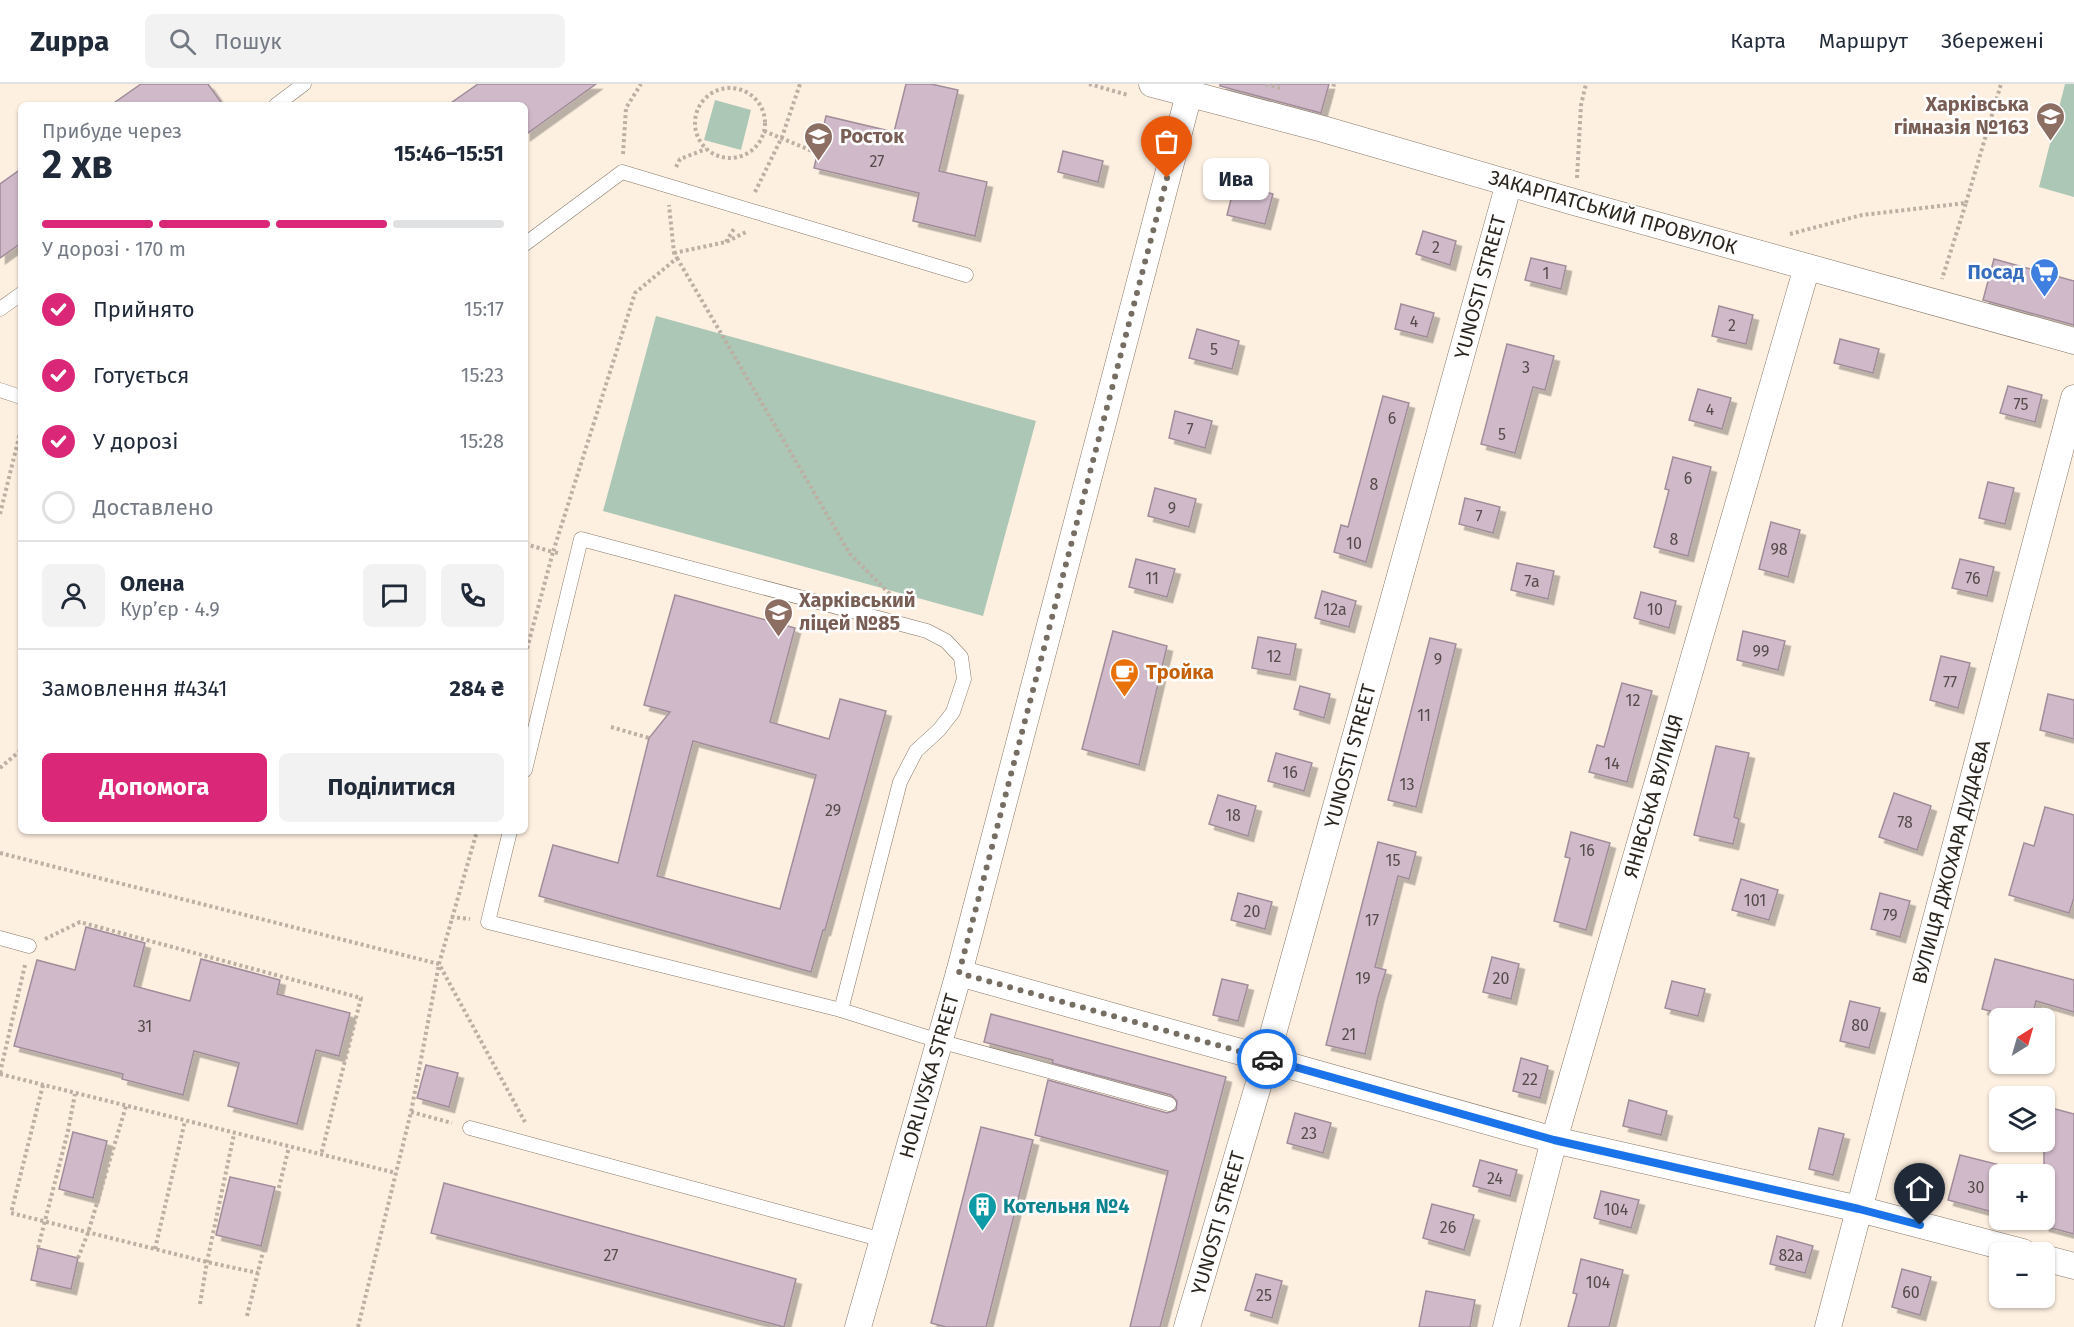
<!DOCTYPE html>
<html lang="uk">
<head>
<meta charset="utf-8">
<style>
	body { margin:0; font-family:"Fira Sans",sans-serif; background:#f2f2f3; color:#1f2937; height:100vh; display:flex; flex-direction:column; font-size:22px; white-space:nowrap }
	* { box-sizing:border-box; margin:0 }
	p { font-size:20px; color:#747a83 }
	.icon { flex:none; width:33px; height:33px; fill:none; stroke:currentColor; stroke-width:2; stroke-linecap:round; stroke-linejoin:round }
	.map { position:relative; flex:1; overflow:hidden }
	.panel { position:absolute; left:18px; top:18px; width:510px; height:732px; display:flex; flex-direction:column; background:#fff; border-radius:9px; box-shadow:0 2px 4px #0004 }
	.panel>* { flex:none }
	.needle { width:39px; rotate:37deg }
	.tools { position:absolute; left:1989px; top:924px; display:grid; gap:12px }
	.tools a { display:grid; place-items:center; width:66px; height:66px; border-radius:9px; background:#fff; box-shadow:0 2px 4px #0004; font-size:30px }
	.pin { position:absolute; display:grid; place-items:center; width:51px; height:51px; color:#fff; margin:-62px -26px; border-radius:50% 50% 50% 0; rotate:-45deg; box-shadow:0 0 6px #0007 }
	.pin .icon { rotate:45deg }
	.courier { position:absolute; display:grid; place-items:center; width:60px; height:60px; margin:-30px; border:4px solid #1a73e8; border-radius:50%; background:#fff; color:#222; box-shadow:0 2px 8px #0007 }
	.bubble { position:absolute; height:42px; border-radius:9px; background:#fff; box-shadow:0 2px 4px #0004; font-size:20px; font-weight:700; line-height:42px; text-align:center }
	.overview em { font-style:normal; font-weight:700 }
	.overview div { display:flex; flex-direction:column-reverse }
	.overview { display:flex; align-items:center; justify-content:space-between; height:102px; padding:0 24px }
	h1 { font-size:39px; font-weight:700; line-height:45px }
	.bar { display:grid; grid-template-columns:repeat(4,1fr); gap:9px 6px; align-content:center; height:72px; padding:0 24px }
	.bar i { height:8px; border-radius:4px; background:#e0e1e3 }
	.bar .current { background:#db2777 }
	.bar p { grid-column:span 4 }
	.line { display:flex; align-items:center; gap:15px; padding:0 24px; border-top:2px solid #e0e1e3 }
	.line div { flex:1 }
	.round { display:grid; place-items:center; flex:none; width:63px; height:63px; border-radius:9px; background:#f2f2f3 }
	ol { padding:0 24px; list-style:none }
	li { display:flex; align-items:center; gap:18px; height:66px }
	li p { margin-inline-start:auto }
	li .icon { padding:6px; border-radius:50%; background:#db2777; color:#fff; stroke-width:4 }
	li:last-child { color:#747a83 }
	li i { width:33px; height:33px; border:3px solid #e0e1e3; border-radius:50% }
	.action { display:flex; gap:12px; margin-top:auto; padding:12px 24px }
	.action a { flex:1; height:69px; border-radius:9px; background:#db2777; color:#fff; font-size:24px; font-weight:700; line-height:69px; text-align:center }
	.action a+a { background:#f2f2f3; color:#1f2937 }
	header { display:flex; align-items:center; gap:36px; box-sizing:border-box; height:84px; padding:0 30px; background:#fff; border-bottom:2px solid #e0e1e3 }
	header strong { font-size:28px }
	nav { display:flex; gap:33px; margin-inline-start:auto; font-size:21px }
	.search { width:420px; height:54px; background:#f2f2f3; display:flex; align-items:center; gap:15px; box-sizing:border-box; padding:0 21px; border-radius:9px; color:#747a83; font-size:22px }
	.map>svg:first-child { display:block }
	.green { fill:#acc7b5 }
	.building { fill:#d0bac9; stroke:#a18c9a; stroke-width:1.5; fill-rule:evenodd; filter:url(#shadow) }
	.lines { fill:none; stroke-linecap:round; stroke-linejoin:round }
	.lane-casing { stroke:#877867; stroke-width:15 }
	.street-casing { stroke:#877867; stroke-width:27 }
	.path { stroke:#bbb0a3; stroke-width:4; stroke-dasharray:3 3; stroke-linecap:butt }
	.lane { stroke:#fff; stroke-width:14 }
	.street { stroke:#fff; stroke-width:26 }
	.done { stroke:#766d63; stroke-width:6; stroke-dasharray:0 10.8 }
	.route { stroke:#1a73e8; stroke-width:8 }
	.labels { text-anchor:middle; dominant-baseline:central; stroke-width:5; stroke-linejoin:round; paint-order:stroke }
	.number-label { font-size:16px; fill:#554b4a }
	.education-label { font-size:20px; font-weight:bold; fill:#785e54; stroke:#fff; text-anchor:start }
	.street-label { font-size:20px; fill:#2c261f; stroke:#fff }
	.shop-label { font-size:20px; font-weight:bold; fill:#366cbe; stroke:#fff; text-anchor:end }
	.food-label { font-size:20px; font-weight:bold; fill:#c56008; stroke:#fff; text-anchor:start }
	.culture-label { font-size:20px; font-weight:bold; fill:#0d838f; stroke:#fff; text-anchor:start }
</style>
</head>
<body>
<header>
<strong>Zuppa</strong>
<div class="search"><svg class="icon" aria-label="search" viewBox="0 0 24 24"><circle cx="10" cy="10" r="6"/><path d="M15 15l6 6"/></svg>Пошук</div>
<nav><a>Карта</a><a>Маршрут</a><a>Збережені</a></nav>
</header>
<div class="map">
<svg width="2074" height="1243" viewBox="0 0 2074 1243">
	<defs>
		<filter id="shadow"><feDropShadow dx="5.5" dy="5.5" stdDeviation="0" flood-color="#0004"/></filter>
	</defs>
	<rect width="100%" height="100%" fill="#fef0e1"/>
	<!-- green -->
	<g class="green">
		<polygon points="2065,0 2074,0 2074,113 2039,103"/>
		<polygon points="715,16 751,26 741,66 704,56"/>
		<polygon points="656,232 1036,337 983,532 603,427"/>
	</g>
	<!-- building -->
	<g class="building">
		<polygon points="141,0 208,0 223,21 111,21"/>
		<polygon points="478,0 596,0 525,51 525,21 448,21"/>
		<polygon points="906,0 931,0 958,6 939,87 987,98 975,152 913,137 919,109 814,84 826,32 894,48"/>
		<polygon points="1220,0 1329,0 1321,29 1220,2"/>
		<polygon points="1063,67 1103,77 1098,98 1058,88"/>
		<polygon points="21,85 21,159 0,174 0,100"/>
		<polygon points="1235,100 1273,110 1265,140 1227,131"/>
		<polygon points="1423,147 1456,157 1450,181 1416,170"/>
		<polygon points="1531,174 1566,182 1561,205 1525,196"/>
		<polygon points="1994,175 2074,197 2074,241 1983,216"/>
		<polygon points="1401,220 1434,229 1427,253 1395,245"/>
		<polygon points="1719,222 1753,231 1746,260 1712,252"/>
		<polygon points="1197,245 1239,257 1232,285 1189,274"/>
		<polygon points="1840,255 1879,265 1873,289 1834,279"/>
		<polygon points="1507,260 1554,272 1545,306 1533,303 1515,369 1481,360"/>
		<polygon points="2008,302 2042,311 2035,338 2000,329"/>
		<polygon points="1698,305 1731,314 1722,345 1689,336"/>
		<polygon points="1383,312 1409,319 1366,478 1334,468 1341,441 1348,443"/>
		<polygon points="1175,327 1212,337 1205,364 1169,354"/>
		<polygon points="1673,373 1711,383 1688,472 1654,463 1669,406 1665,405"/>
		<polygon points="1988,398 2014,404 2005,440 1979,434"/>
		<polygon points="1155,404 1196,415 1189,443 1148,432"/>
		<polygon points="1465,414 1500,423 1493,449 1459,440"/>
		<polygon points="1771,438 1800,446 1788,493 1759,485"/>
		<polygon points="1136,475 1175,485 1167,513 1129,503"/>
		<polygon points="1960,475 1994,483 1987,512 1952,504"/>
		<polygon points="1517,479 1554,487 1548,515 1511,506"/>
		<polygon points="1322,507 1356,517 1349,543 1315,534"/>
		<polygon points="1641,508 1676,517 1669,544 1634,534"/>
		<path d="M 675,511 L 795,544 L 770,638 L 829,655 L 840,615 L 886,627 L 825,846 L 823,846 L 811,888 L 539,812 L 553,761 L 618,779 L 649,654 L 670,628 L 644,621 ZM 693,657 L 816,691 L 780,825 L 657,792 Z"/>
		<polygon points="1113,547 1167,562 1139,681 1082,665"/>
		<polygon points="1743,547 1785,557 1778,586 1737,576"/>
		<polygon points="1258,553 1296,560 1290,591 1252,584"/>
		<polygon points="1430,554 1456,560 1416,723 1388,716"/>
		<polygon points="1941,572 1970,579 1958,624 1930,616"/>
		<polygon points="1622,599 1652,607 1627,698 1589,688 1597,661 1604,663"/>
		<polygon points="1300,602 1330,610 1324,634 1294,625"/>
		<polygon points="2048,610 2074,616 2074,655 2040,646"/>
		<polygon points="1716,662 1749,669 1734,733 1739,735 1733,760 1694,751"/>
		<polygon points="1276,669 1312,679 1304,707 1268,697"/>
		<polygon points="1894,709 1931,722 1917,766 1879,753"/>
		<polygon points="1218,711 1256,722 1248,752 1209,740"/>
		<polygon points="2045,723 2074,731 2074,814 2069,829 2009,811 2024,759 2034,762"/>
		<polygon points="1571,748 1610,759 1586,846 1554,837 1570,774 1565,773"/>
		<polygon points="1378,758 1416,768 1409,795 1398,792 1375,883 1386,886 1378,913 1365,970 1326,961"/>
		<polygon points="1741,795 1778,806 1769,836 1732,826"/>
		<polygon points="1238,809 1272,818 1265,845 1231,836"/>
		<polygon points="1880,809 1910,817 1900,853 1871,845"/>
		<polygon points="86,843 145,859 134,902 190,917 201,875 280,896 277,910 350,929 339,972 316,966 297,1040 228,1022 239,979 194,967 183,1011 122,995 123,990 14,962 37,876 75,886"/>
		<polygon points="1492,873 1519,880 1511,915 1483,908"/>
		<polygon points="1995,875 2074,896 2074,928 2036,917 2032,934 2018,934 1982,925"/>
		<polygon points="1222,895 1248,901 1238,937 1213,931"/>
		<polygon points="1672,897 1705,905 1698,932 1665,924"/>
		<polygon points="1850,917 1880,924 1869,964 1840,957"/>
		<polygon points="991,930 1226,993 1160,1243 1130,1243 1168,1087 1035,1051 1048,996 1167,1029 1176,1026 1177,1017 1171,1011 1052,979 1053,976 984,958"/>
		<polygon points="1521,974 1548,982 1540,1014 1513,1007"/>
		<polygon points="426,981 458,989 449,1023 417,1014"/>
		<polygon points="1629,1016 1667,1027 1661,1051 1623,1042"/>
		<polygon points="2044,1022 2074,1030 2074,1150 2044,1142"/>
		<polygon points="1295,1029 1331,1039 1323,1069 1287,1059"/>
		<polygon points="981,1043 1033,1056 986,1243 946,1243 931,1239"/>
		<polygon points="1819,1044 1844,1050 1833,1091 1809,1085"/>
		<polygon points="73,1048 107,1057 93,1114 59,1105"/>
		<polygon points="1960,1071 2000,1081 2000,1130 1948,1116"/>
		<polygon points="1480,1076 1517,1086 1510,1112 1473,1102"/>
		<polygon points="230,1093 275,1103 261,1162 216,1151"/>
		<polygon points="444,1099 796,1195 784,1243 431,1149"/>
		<polygon points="1601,1107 1639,1116 1631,1144 1594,1134"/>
		<polygon points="1432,1120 1474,1131 1464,1166 1423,1154"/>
		<polygon points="1777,1152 1813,1162 1805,1189 1770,1180"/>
		<polygon points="38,1164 78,1174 71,1205 31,1196"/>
		<polygon points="1581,1175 1623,1186 1609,1243 1568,1243 1577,1210 1573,1209"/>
		<polygon points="1902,1185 1931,1193 1920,1231 1892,1223"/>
		<polygon points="1256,1190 1282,1197 1272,1234 1245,1226"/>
		<polygon points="1426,1207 1475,1216 1470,1243 1419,1243"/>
	</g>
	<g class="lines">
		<defs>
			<g id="lane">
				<polyline points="276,21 304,0"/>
				<polyline points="525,160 622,88 966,191"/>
				<polyline points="0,225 21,210"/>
				<polyline points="0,306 21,313"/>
				<polyline points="525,686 581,455 927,547 946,557 961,573 964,595 953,628 939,646 916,667 900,698 841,926"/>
				<polyline points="510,747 488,838 841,926 939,957 1169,1020"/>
				<polyline points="0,854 29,862"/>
				<polyline points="470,1044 883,1156"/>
			</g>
			<g id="street">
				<polyline points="1152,0 1323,45 1574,118 2074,257"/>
				<polyline points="959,889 1554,1056 1859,1125 2023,1168"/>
				<polyline points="2044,1174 2074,1182"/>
				<polyline points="858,1243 959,889 1189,10"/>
				<polyline points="1187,1243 1266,975 1509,99"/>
				<polyline points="1506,1243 1554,1056 1807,183"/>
				<polyline points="1828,1243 2074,314"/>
			</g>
		</defs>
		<!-- lane casing -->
		<use href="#lane" class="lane-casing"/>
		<!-- street casing -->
		<use href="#street" class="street-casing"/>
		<!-- path -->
		<g class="path">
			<polyline points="1089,0 1128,11"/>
			<polyline points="1266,0 1280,4"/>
			<circle cx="730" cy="39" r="35"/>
			<polyline points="1329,20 1334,0"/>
			<polyline points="764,47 817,69"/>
			<polyline points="623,70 626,24 641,0"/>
			<polyline points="676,83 680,75 706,65"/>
			<polyline points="1577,94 1581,21 1586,0"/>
			<polyline points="755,108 782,53 800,0"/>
			<polyline points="1966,119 2001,0"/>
			<polyline points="1790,150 1862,131 1966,119 1942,195"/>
			<polyline points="726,158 735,143"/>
			<polyline points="674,169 726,158 748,147"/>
			<polyline points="677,174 850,470 896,516"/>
			<polyline points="0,430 21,345"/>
			<polyline points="525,460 553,468 525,572"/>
			<polyline points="558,469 553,468 635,209 677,174 674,169 669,121"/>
			<polyline points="611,643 649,654"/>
			<polyline points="0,684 21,666"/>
			<polyline points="0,769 439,880 525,1038"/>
			<polyline points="451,833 470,835"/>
			<polyline points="45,855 80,838 361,914 321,1071"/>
			<polyline points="0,989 25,881"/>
			<polyline points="0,990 396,1089"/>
			<polyline points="43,1001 11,1129 207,1178 258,1189"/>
			<polyline points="411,1028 452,1039"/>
			<polyline points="38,1164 68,1047 75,1010"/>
			<polyline points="155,1165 185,1037"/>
			<polyline points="78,1174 88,1149 126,1022"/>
			<polyline points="200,1220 207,1178 234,1050"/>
			<polyline points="247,1232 289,1063"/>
			<polyline points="358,1243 411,1028 439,880 477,747"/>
		</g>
		<!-- lane -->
		<use href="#lane" class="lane"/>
		<!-- street -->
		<use href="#street" class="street"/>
	</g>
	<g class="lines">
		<!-- done -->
		<polyline class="done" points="1167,94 959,889 1267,975"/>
		<!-- route -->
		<polyline class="route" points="1267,975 1554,1056 1859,1125 1920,1141"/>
	</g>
	<!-- icons -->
	<defs>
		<symbol id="school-pin" viewBox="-11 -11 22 30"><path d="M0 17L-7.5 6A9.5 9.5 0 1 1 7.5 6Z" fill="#8d6e63" stroke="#fff"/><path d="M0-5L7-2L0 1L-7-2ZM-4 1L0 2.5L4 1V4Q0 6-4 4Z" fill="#fff"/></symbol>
		<symbol id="supermarket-pin" viewBox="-11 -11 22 30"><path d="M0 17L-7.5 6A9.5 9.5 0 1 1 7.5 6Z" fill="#3f7fe0" stroke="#fff"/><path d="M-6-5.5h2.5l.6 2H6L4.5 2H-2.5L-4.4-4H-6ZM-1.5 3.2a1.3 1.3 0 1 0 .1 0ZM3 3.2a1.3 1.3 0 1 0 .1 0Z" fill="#fff"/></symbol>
		<symbol id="cafe-pin" viewBox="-11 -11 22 30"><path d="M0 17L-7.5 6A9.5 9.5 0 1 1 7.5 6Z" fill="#e8710a" stroke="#fff"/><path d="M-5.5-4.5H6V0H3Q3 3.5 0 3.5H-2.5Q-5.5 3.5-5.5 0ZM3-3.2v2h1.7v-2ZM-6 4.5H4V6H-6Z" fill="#fff"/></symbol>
		<symbol id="building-pin" viewBox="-11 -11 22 30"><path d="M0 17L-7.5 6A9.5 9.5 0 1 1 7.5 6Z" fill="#0f9aa8" stroke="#fff"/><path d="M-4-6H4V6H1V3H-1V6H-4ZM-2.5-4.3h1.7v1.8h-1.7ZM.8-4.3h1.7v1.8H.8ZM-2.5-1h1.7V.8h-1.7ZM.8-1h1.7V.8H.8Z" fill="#fff"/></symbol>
	</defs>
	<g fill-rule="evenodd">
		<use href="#school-pin" x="2034" y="16" width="33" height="45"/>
		<use href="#school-pin" x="802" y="36" width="33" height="45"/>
		<use href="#supermarket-pin" x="2028" y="172" width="33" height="45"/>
		<use href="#school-pin" x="762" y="512" width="33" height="45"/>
		<use href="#cafe-pin" x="1108" y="572" width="33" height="45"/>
		<use href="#building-pin" x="966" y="1106" width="33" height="45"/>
	</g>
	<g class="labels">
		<!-- number labels -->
		<g class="number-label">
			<text x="877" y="77">27</text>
			<text x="1436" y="163">2</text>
			<text x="1546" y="189">1</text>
			<text x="1414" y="237">4</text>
			<text x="1732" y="241">2</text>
			<text x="1214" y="265">5</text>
			<text x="1526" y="283">3</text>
			<text x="2021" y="320">75</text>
			<text x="1710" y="325">4</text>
			<text x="1392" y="334">6</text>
			<text x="1190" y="345">7</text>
			<text x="1502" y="350">5</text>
			<text x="1688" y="394">6</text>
			<text x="1374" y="400">8</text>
			<text x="1172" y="424">9</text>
			<text x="1479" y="432">7</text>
			<text x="1674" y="455">8</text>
			<text x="1354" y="459">10</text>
			<text x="1779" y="465">98</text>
			<text x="1152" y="494">11</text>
			<text x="1973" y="494">76</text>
			<text x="1532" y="497">7а</text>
			<text x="1335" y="525">12а</text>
			<text x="1655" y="525">10</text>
			<text x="1761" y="567">99</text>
			<text x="1274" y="572">12</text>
			<text x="1438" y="575">9</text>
			<text x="1950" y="598">77</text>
			<text x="1633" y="616">12</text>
			<text x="1424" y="631">11</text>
			<text x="1612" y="679">14</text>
			<text x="1290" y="688">16</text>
			<text x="1407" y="700">13</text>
			<text x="833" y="726">29</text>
			<text x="1233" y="731">18</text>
			<text x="1905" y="738">78</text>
			<text x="1587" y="766">16</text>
			<text x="1393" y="776">15</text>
			<text x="1755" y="816">101</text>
			<text x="1252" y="827">20</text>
			<text x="1890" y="831">79</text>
			<text x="1372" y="836">17</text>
			<text x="1363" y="894">19</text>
			<text x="1501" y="894">20</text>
			<text x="1860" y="941">80</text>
			<text x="145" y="942">31</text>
			<text x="1349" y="950">21</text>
			<text x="1530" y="995">22</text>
			<text x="1309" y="1049">23</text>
			<text x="1495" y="1094">24</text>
			<text x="1976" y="1103">30</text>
			<text x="1616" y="1125">104</text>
			<text x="1448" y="1143">26</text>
			<text x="611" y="1171">27</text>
			<text x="1791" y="1171">82а</text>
			<text x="1598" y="1198">104</text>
			<text x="1911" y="1208">60</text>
			<text x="1264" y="1211">25</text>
		</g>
		<!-- education labels -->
		<g class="education-label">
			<text x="2029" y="20" text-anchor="end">Харківська<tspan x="2029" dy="23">гімназія №163</tspan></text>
			<text x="840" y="52">Росток</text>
			<text x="799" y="516">Харківський<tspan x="799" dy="23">ліцей №85</tspan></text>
		</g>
		<!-- street labels -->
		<g class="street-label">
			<text transform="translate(1613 128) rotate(16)">ЗАКАРПАТСЬКИЙ ПРОВУЛОК</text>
			<text transform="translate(1480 203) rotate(-75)">YUNOSTI STREET</text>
			<text transform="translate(1350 672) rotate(-75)">YUNOSTI STREET</text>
			<text transform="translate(1653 712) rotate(-74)">ЯНІВСЬКА ВУЛИЦЯ</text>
			<text transform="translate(1951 778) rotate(-75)">ВУЛИЦЯ ДЖОХАРА ДУДАЄВА</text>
			<text transform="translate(929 992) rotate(-74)">HORLIVSKA STREET</text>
			<text transform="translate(1218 1139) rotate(-74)">YUNOSTI STREET</text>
		</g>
		<!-- shop labels -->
		<g class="shop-label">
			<text x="2024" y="188">Посад</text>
		</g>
		<!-- food labels -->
		<g class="food-label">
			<text x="1146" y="588">Тройка</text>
		</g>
		<!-- culture labels -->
		<g class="culture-label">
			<text x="1003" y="1122">Котельня №4</text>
		</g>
	</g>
</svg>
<div class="tools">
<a><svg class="needle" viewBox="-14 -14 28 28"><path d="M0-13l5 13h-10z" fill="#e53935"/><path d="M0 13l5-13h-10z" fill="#747a83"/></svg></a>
<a><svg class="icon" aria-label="layers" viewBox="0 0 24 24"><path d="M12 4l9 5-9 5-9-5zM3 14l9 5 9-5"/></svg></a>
<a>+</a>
<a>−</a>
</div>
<div class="pin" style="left:1167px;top:94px;background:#ea580c"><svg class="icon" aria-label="bag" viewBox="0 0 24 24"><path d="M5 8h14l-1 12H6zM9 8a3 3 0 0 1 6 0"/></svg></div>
<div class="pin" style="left:1920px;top:1141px;background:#1f2937"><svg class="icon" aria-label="home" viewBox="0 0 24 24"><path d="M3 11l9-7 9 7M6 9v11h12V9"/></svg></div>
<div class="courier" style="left:1267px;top:975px"><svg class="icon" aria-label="car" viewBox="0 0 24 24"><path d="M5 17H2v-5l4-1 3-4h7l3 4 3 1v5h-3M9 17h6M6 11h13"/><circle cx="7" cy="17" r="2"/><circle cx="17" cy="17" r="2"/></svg></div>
<div class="bubble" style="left:1203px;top:74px;width:66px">Ива</div>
<section class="panel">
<div class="overview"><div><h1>2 хв</h1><p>Прибуде через</p></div><em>15:46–15:51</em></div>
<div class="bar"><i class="current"></i><i class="current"></i><i class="current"></i><i></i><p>У дорозі · 170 m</p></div>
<ol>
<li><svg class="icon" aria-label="check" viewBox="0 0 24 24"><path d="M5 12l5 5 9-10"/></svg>Прийнято<p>15:17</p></li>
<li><svg class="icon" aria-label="check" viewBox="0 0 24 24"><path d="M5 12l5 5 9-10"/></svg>Готується<p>15:23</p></li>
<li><svg class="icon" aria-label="check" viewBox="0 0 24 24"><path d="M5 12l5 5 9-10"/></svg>У дорозі<p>15:28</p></li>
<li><i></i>Доставлено</li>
</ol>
<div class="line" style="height:108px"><a class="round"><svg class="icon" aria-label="person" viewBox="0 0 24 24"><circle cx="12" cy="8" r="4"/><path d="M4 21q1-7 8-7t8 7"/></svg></a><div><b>Олена</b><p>Кур’єр · 4.9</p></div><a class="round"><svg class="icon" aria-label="chat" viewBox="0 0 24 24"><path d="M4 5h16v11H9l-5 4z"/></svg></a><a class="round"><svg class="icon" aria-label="phone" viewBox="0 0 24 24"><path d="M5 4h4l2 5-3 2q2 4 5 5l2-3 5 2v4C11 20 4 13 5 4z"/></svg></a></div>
<div class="line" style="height:78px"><div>Замовлення #4341</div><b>284 ₴</b></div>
<div class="action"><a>Допомога</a><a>Поділитися</a></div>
</section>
</div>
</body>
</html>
